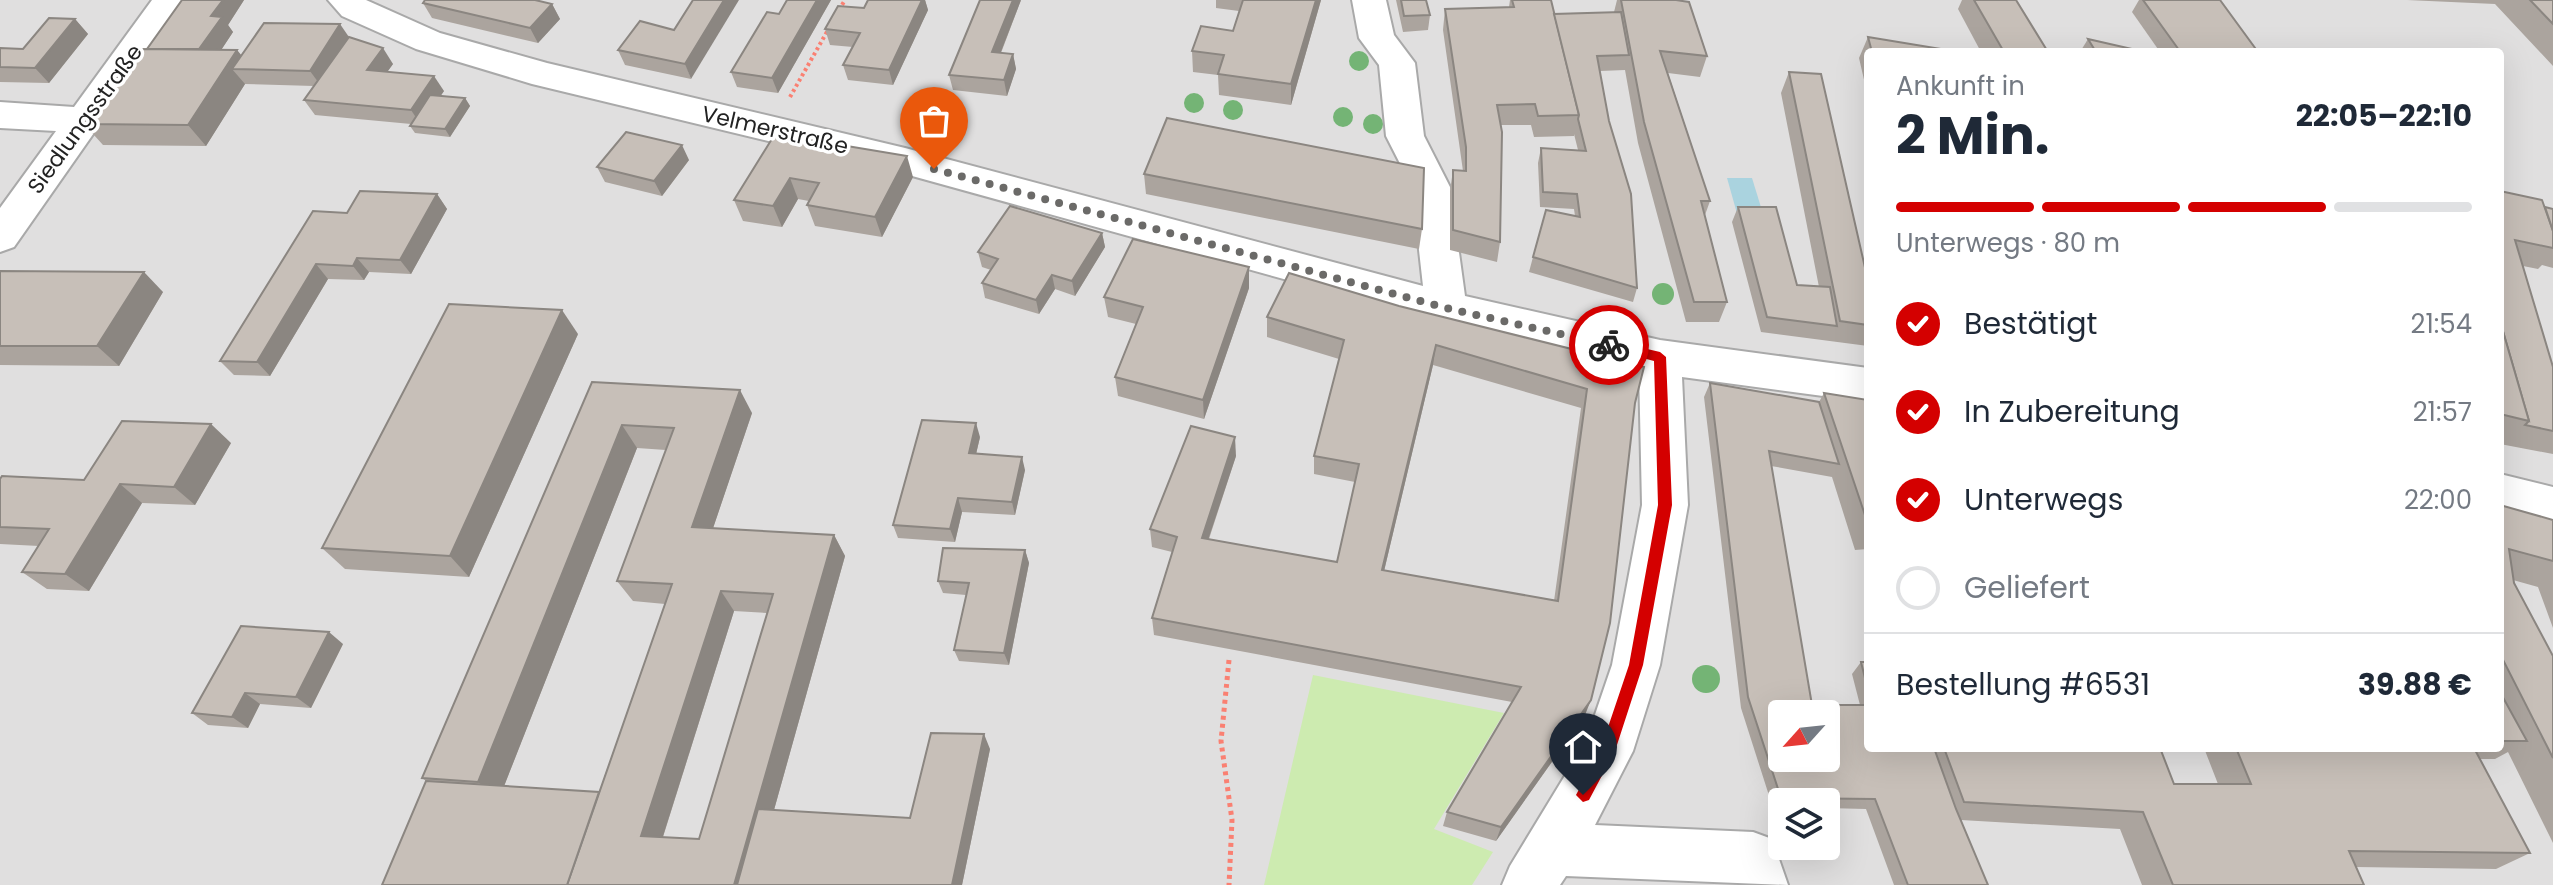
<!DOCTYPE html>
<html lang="de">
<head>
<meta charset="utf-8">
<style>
	body { margin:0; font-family:Poppins,sans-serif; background:#f6f6f7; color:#1f2937; height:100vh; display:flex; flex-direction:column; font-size:30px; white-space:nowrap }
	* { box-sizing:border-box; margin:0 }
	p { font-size:26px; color:#747a83 }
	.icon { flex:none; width:44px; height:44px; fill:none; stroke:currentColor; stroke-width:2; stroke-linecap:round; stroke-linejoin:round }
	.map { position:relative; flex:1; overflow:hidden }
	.sheet { position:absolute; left:1864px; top:48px; width:640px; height:704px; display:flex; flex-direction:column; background:#fff; border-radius:8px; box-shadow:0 8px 32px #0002 }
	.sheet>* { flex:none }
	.needle { width:52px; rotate:243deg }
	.buttons { position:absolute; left:1768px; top:700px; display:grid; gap:16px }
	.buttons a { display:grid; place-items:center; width:72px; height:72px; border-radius:8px; background:#fff; box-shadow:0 8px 32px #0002; font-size:40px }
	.pin { position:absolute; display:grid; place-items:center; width:68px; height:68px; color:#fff; margin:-82px -34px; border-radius:50% 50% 50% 0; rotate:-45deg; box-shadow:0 0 8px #0007 }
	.pin .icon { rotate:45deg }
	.courier { position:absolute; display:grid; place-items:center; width:80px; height:80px; margin:-40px; border:6px solid #d40000; border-radius:50%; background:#fff; color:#222; box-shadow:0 2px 10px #0007 }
	.overview em { font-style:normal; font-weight:700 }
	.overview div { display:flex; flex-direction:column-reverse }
	.overview { display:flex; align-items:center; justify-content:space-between; height:136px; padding:0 32px }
	h1 { font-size:52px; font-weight:700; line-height:60px }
	.bar { display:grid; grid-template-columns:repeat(4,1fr); gap:12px 8px; align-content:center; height:96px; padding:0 32px }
	.bar i { height:10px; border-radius:6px; background:#e0e1e3 }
	.bar .active { background:#d40000 }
	.bar p { grid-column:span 4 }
	.line { display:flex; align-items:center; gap:20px; padding:0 32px; border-top:2px solid #e0e1e3 }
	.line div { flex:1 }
	ol { padding:0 32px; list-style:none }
	li { display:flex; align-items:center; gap:24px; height:88px }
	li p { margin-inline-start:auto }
	li .icon { padding:8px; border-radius:50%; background:#d40000; color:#fff; stroke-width:4 }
	li:last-child { color:#747a83 }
	li i { width:44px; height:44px; border:4px solid #e0e1e3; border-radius:50% }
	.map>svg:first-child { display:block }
	.residential { fill:#e0dfdf; fill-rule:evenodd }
	.grass { fill:#cdebb0 }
	.water { fill:#aad3df }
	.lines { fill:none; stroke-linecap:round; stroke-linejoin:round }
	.minor-casing { stroke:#a9a9a9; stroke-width:4 }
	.path-far1 { stroke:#fa8072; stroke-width:4; stroke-dasharray:3 3; stroke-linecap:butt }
	.path { stroke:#fa8072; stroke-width:5; stroke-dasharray:4 4; stroke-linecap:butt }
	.minor { fill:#fff; fill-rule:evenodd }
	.tree { fill:#74b475 }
	.wall { fill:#aba49e; fill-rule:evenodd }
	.shaded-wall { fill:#8b8681 }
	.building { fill:#c7bfb8; stroke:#8b8681; stroke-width:2; fill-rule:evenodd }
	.route { fill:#d40000 }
	.done { stroke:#6b6a68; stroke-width:8; stroke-dasharray:0 14.4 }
	.labels { text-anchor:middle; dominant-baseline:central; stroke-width:7; stroke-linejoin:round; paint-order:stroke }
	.street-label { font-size:22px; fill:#222; stroke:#fff }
</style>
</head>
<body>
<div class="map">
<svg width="2553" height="885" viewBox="0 0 2553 885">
	<rect width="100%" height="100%" fill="#f2efe9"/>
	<!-- residential -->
	<path class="residential" d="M 0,0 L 2553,0 L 2553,885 L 0,885 ZM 1868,52 L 2500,52 L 2500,748 L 1868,748 ZM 1782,714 L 1826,714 L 1826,758 L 1782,758 ZM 1782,802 L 1826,802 L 1826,846 L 1782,846 Z"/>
	<!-- grass -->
	<polygon class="grass" points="1313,675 1504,713 1434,829 1493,852 1472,885 1264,885"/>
	<!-- water -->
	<polygon class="water" points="1727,178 1752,178 1764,217 1738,217"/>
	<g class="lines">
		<defs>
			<g id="minor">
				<polygon points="152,0 187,0 14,247 0,252 0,208 56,131 0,128 0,102 74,107"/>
				<polygon points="328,0 366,0 440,33 547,63 905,148 1423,286 1412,187 1386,136 1379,65 1359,38 1352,0 1386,0 1394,35 1415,63 1424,136 1450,187 1465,296 1660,340 1868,368 1868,402 1682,377 1688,505 1660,665 1633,751 1595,825 1753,832 1772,839 1788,885 1566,876 1560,885 1502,885 1510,866 1586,741 1612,665 1642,505 1639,368 1446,324 905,174 532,84 416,49 342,16"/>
				<polygon points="2500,474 2553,487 2553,525 2500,512"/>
			</g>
		</defs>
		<!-- minor casing -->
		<use href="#minor" class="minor-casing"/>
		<!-- path-far1 -->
		<g class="path-far1">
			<polyline points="839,10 845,0"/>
			<polyline points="790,97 828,30"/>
		</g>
		<!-- path -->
		<polyline class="path" points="1229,660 1221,741 1232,820 1229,885"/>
		<!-- minor -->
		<use href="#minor" class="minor"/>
	</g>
	<!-- trees -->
	<g class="tree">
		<circle cx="1359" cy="61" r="10"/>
		<circle cx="1194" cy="103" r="10"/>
		<circle cx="1233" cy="110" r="10"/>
		<circle cx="1343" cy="117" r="10"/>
		<circle cx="1373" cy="124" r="10"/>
		<circle cx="1663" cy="294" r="11"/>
		<circle cx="1706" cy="679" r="14"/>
	</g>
	<!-- wall -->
	<g class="wall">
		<polygon points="182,0 244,0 228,25 233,32 221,50 237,50 242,56 349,37 393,64 387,72 444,91 440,96 465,98 470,106 450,137 415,133 410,126 411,124 315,115 304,100 314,86 245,84 206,146 103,145 84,124 147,49"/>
		<polygon points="787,0 831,0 778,93 737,87 731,72 779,14"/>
		<polygon points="868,0 925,0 928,10 893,85 848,80 843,65 853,47 830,45 825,29 864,8"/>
		<polygon points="1021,0 1001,53 1013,54 1016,69 1007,96 953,90 949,75"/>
		<polygon points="1216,0 1321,0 1291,105 1219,95 1218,75 1193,72 1192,51 1233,31 1239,11 1216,8"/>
		<polygon points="1396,0 1426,0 1430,15 1428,30 1403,32"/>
		<polygon points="1510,0 1551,0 1554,14 1614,12 1617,0 1621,0 1707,56 1700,77 1668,73 1710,201 1705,215 1727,302 1719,322 1686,322 1638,143 1625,70 1600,71 1637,288 1633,302 1529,272 1533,257 1575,216 1574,209 1540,207 1538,163 1541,148 1578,150 1574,134 1574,136 1534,137 1531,125 1501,125 1500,242 1497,262 1450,250 1450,191 1453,170 1463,171 1443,30 1445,9 1509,7"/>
		<polygon points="1962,0 2016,0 2048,52 1981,52 1958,9"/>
		<polygon points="2139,0 2220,0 2258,52 2160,52 2132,12"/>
		<polygon points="2407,0 2553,0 2553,66 2495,4"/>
		<polygon points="423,3 552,4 560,19 538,43 432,18"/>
		<polygon points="75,19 88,34 49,83 0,82 0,48 23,49"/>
		<polygon points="674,30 691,79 625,65 618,50"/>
		<polygon points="1868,37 1959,52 1868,52 1868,97 1859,58"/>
		<polygon points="2088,39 2145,52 2080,52"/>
		<polygon points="1789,72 1866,272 1868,273 1868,346 1761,332 1732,222 1738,207 1797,285 1819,287 1781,93"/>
		<polygon points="775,134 913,177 882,237 815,226 807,205 809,201 798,199 782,227 743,221 734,200"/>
		<polygon points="689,160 662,196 605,182 597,167"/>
		<polygon points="1144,174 1422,229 1419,249 1146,194"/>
		<polygon points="2500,191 2545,207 2553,209 2553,268 2542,265 2538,269 2523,266 2553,367 2553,454 2500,444"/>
		<polygon points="437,194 447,209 411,274 369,272 364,280 328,279 270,376 234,375 220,361 347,213"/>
		<polygon points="1868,203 1868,222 1866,208"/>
		<polygon points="1102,233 1105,247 1075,296 1055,289 1039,314 985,298 982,283 991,270 982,267 978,252"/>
		<polygon points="0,271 163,292 119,366 0,365"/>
		<path d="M 1289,273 L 1635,403 L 1585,715 L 1496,841 L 1443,826 L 1447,812 L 1512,702 L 1154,635 L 1152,618 L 1172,552 L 1152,547 L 1150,529 L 1236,456 L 1209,539 L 1337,562 L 1355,482 L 1314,474 L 1314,456 L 1339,359 L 1267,337 L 1267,317 ZM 1433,365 L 1581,408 L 1554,601 L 1384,571 Z"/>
		<polygon points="1249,288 1204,419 1118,396 1115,377 1136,324 1108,317 1104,297"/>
		<polygon points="578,334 469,577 345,569 322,548"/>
		<path d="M 592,382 L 752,413 L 713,528 L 834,535 L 845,556 L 774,810 L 910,818 L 990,749 L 962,885 L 382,885 L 426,781 L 422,778 ZM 637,448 L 666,450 L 617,581 L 633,601 L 665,604 L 599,792 L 504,786 ZM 734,611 L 767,613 L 699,839 L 663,837 Z"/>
		<polygon points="1710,383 1819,402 1824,393 1868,400 1868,549 1855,550 1832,477 1771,466 1812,705 1860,705 1852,674 1861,662 1868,662 1868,748 2160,748 2174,784 2218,784 2204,748 2500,748 2500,505 2553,520 2553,628 2538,587 2513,580 2514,583 2553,656 2553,843 2508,752 2495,759 2480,759 2530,853 2496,869 2356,867 2364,885 2142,885 2120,829 1961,820 1988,885 1894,885 1866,809 1826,808 1826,802 1782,802 1782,808 1773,808 1741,708 1704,397"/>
		<polygon points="980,437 976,454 1025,470 1015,515 962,512 955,542 898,538 893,525"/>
		<polygon points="231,443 195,505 142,503 89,591 47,589 22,572 39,546 0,544 0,479 84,480"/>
		<polygon points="1025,550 1029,563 1009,665 959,661 954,650 966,595 943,593 938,581"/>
		<polygon points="343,644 311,708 260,704 248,728 208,725 192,713"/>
	</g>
	<!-- shaded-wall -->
	<g class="shaded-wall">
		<polygon points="223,0 244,0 228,25 233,32 208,70 196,55 211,16"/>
		<polygon points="724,0 739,0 691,79 685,64"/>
		<polygon points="817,0 831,0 778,93 772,78"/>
		<polygon points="922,0 925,0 928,10 893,85 889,70"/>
		<polygon points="1013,0 1021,0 995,67 992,52"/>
		<polygon points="1316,0 1321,0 1291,105 1291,84"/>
		<polygon points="552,4 560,19 538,43 530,28"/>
		<polygon points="75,19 88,34 49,83 35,68"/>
		<polygon points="340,24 351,40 321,86 310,71"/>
		<polygon points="383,48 393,64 377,86 367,70"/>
		<polygon points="237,50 252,69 232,69 245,84 206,146 188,125"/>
		<polygon points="1013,54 1016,69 1007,96 1004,80"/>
		<polygon points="434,76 444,91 421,125 411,110"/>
		<polygon points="465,98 470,106 450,137 445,129"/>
		<polygon points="682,145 689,160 662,196 654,181"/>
		<polygon points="907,156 913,177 882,237 875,217"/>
		<polygon points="790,178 798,199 782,227 773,206"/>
		<polygon points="437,194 447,209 411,274 400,260"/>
		<polygon points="1102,233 1105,247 1075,296 1072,281"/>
		<polygon points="357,258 369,272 364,280 353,266"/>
		<polygon points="316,264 328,279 270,376 257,362"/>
		<polygon points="1249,267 1249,288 1204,419 1203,400"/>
		<polygon points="144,272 163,292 119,366 97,346"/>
		<polygon points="1052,275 1055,289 1039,314 1036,300"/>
		<polygon points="562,310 578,334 469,577 450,556"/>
		<polygon points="1436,345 1433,365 1380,588 1382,570"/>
		<polygon points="740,390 752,413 706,549 692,527"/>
		<polygon points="976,423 980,437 973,467 969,453"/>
		<polygon points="211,424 231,443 195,505 174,487"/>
		<polygon points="622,425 637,448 499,799 478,782"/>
		<polygon points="1235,437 1236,456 1203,555 1202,538"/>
		<polygon points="1022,457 1025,470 1015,515 1012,502"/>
		<polygon points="120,484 142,503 89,591 65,574"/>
		<polygon points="958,498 962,512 955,542 950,529"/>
		<polygon points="834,535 845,556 753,885 734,885"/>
		<polygon points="1025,550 1029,563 1009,665 1004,653"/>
		<polygon points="721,591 734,611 658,852 641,836"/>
		<polygon points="329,632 343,644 311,708 296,697"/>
		<polygon points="245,693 260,704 248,728 232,717"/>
		<polygon points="1591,700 1585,715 1496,841 1501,827"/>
		<polygon points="984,734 990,749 962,885 952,885"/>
	</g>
	<!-- building -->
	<g class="building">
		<polygon points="182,0 223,0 211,16 222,17 199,49 147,49"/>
		<polygon points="425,0 535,0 552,4 530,28 423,3"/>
		<polygon points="693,0 724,0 685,64 618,50 640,21 674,30"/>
		<polygon points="787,0 817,0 772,78 731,72 767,12 779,14"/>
		<polygon points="868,0 922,0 889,70 843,65 860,33 825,29 838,6 864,8"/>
		<polygon points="980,0 1013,0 992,52 1013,54 1004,80 949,75"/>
		<polygon points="1243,0 1316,0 1291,84 1218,74 1224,55 1192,51 1201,26 1233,31"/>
		<polygon points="1401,0 1426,0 1430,15 1404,16"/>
		<polygon points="1512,0 1551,0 1579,115 1538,116 1535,104 1497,105 1502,132 1500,242 1453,230 1453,170 1466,171 1466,147 1445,9 1514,7"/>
		<polygon points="1621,0 1676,0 1689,2 1707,56 1660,51 1710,201 1701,201 1727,302 1694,302 1644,122"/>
		<polygon points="1974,0 2016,0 2048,52 2004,52"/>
		<polygon points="2143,0 2220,0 2258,52 2175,52 2174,51 2179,50"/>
		<polygon points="2530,0 2553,0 2553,24"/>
		<polygon points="1621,12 1629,55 1597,56 1609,121 1631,194 1637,288 1533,257 1546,210 1580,217 1577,194 1543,192 1541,148 1586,151 1578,119 1579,115 1554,14"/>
		<polygon points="49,18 75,19 35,68 0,67 0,48 23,49"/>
		<polygon points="264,23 340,24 310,71 232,69"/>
		<polygon points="349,37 383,48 367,70 434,76 411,110 304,100"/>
		<polygon points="1868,37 1959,52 1872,52"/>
		<polygon points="2088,39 2145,52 2096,52"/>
		<polygon points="138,49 237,50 188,125 84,124"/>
		<polygon points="1789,72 1821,74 1866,272 1868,273 1868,325 1840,321"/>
		<polygon points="430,95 465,98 445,129 410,126"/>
		<polygon points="1167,118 1424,168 1422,229 1144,174"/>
		<polygon points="626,132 682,145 654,181 597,167"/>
		<polygon points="775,134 907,156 875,217 807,205 819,183 790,178 773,206 734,200"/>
		<polygon points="360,191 437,194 400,260 357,258 353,266 316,264 257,362 220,361 313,211 347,213"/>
		<polygon points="2500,191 2542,200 2553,231 2553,248 2515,240 2553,367 2553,431 2525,425 2529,421 2500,321"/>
		<polygon points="1010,206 1102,233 1072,281 1052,275 1036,300 982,283 998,259 978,252"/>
		<polygon points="1738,207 1776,207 1797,285 1830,287 1837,326 1767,317"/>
		<polygon points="2545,207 2553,209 2553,231"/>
		<polygon points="1133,239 1249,267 1203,400 1115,377 1143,307 1104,297"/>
		<polygon points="0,271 144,272 97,346 0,346"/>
		<path d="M 1289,273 L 1399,306 L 1644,367 L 1635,403 L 1610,623 L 1591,700 L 1501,827 L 1447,812 L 1521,687 L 1152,618 L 1177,537 L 1150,529 L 1191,426 L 1235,437 L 1202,538 L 1337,562 L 1359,464 L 1314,456 L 1344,340 L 1267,317 ZM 1436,345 L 1587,389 L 1558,601 L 1382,570 Z"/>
		<polygon points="449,304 562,310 450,556 322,548"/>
		<polygon points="2500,321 2529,421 2500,414"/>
		<path d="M 592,382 L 740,390 L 692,527 L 834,535 L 734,885 L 567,885 L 672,584 L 617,581 L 674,428 L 622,425 L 478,782 L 422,778 ZM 721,591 L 773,594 L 699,839 L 641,836 Z"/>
		<path d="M 1710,383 L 1819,402 L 1839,464 L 1769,451 L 1812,705 L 1868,705 L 1868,748 L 1934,748 L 1956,809 L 1988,885 L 1908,885 L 1875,799 L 1781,798 L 1748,697 ZM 1782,714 L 1826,714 L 1826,758 L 1782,758 Z"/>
		<polygon points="1824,393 1868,400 1868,524"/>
		<polygon points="922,420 976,423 969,453 1022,457 1012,502 958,498 950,529 893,525"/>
		<polygon points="122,421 211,424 174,487 120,484 65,574 22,572 49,529 0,527 0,479 2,476 84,480"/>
		<polygon points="2500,505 2553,520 2553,561 2509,549 2514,583 2553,656 2553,758 2500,654"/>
		<polygon points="943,548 1025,550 1004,653 954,650 969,583 938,581"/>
		<polygon points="241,626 329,632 296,697 245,693 232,717 192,713"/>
		<polygon points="1861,662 1868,662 1868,690"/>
		<polygon points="2500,692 2527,741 2500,741"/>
		<polygon points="931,733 984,734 952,885 737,885 758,809 910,818"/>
		<polygon points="1944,748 2160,748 2174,784 2251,784 2236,748 2474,748 2530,853 2349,851 2364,885 2173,885 2143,812 1964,802"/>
		<polygon points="426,781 599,792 567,885 382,885"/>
	</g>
	<!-- route -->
	<polygon class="route" points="1609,340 1660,352 1666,357 1672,505 1643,665 1615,751 1589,800 1583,802 1576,795 1601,748 1629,665 1658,505 1654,361 1605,348 1603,345"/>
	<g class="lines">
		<!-- done -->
		<polyline class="done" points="934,169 1446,308 1609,345"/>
	</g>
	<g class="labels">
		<!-- street labels -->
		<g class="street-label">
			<text transform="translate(85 119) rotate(-54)">Siedlungsstraße</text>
			<text transform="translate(775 130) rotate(13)">Velmerstraße</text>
		</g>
	</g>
</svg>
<div class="buttons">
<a><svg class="needle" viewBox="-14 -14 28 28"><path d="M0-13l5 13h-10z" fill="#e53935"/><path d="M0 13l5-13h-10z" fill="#747a83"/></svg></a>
<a><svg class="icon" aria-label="layers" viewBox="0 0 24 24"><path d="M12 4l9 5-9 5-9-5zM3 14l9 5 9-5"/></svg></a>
</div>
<div class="pin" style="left:934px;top:169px;background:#ea580c"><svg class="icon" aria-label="bag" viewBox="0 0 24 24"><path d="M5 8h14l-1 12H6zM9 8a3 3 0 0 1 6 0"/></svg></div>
<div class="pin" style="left:1583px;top:795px;background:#1f2937"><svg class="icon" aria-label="home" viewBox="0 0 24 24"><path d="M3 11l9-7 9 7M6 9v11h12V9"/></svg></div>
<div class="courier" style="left:1609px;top:345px"><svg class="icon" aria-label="bike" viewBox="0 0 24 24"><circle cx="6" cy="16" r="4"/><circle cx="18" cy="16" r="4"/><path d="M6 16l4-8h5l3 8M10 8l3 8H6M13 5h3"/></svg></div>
<section class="sheet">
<div class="overview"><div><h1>2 Min.</h1><p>Ankunft in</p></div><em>22:05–22:10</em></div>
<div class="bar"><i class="active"></i><i class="active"></i><i class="active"></i><i></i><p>Unterwegs · 80 m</p></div>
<ol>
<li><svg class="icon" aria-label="check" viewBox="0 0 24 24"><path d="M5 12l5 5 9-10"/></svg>Bestätigt<p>21:54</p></li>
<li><svg class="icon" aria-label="check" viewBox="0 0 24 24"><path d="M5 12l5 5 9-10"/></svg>In Zubereitung<p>21:57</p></li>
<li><svg class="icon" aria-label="check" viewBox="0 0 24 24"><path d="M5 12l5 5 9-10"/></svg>Unterwegs<p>22:00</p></li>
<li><i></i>Geliefert</li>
</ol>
<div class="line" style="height:104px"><div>Bestellung #6531</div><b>39.88 €</b></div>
</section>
</div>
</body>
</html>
